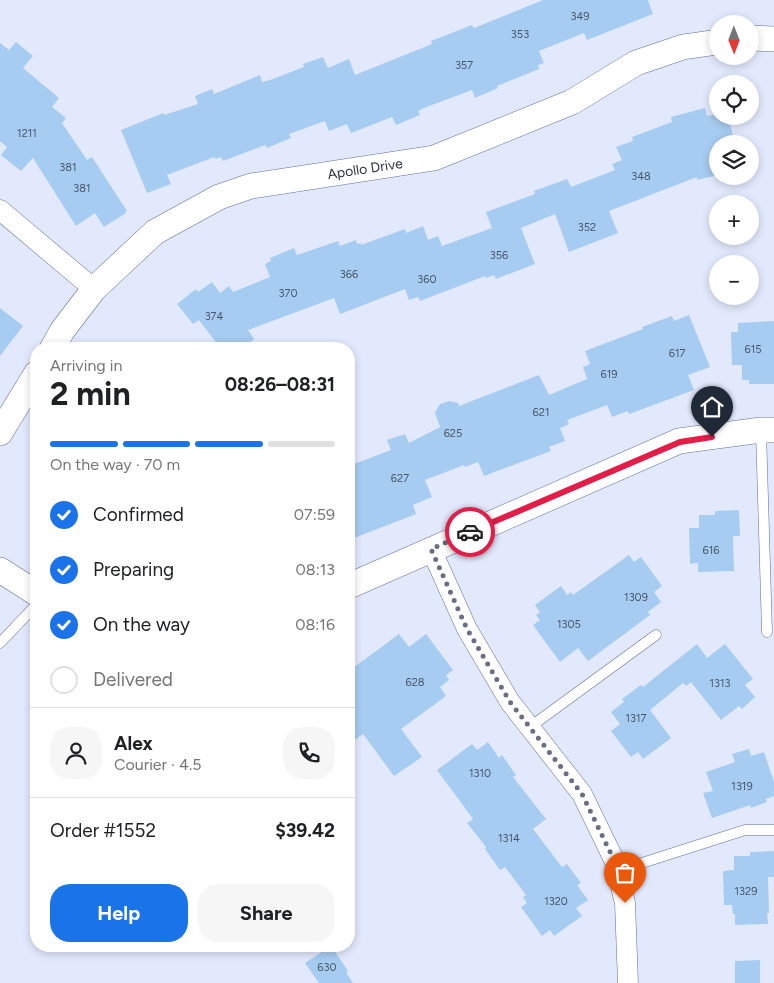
<!DOCTYPE html>
<html lang="en">
<head>
<meta charset="utf-8">
<style>
	body { margin:0; font-family:Figtree,sans-serif; background:#f6f6f6; color:#202124; height:100vh; display:flex; flex-direction:column; font-size:19px; white-space:nowrap }
	* { box-sizing:border-box; margin:0 }
	p { font-size:16px; color:#757577 }
	.icon { flex:none; width:28px; height:28px; fill:none; stroke:currentColor; stroke-width:2; stroke-linecap:round; stroke-linejoin:round }
	.map { position:relative; flex:1; overflow:hidden }
	.drawer { position:absolute; left:30px; top:342px; width:325px; height:610px; display:flex; flex-direction:column; background:#fff; border-radius:20px; box-shadow:0 2px 8px #0003 }
	.drawer>* { flex:none }
	.needle { width:32px; rotate:179deg }
	.buttons { position:absolute; left:709px; top:15px; display:grid; gap:10px }
	.buttons a { display:grid; place-items:center; width:50px; height:50px; border-radius:50%; background:#fff; box-shadow:0 2px 8px #0003; font-size:25px }
	.pin { position:absolute; display:grid; place-items:center; width:42px; height:42px; color:#fff; margin:-51px -21px; border-radius:50% 50% 50% 0; rotate:-45deg; box-shadow:0 0 5px #0007 }
	.pin .icon { rotate:45deg }
	.courier { position:absolute; display:grid; place-items:center; width:50px; height:50px; margin:-25px; border:4px solid #e11d48; border-radius:50%; background:#fff; color:#222; box-shadow:0 1px 6px #0007 }
	.overview em { font-style:normal; font-weight:700 }
	.overview div { display:flex; flex-direction:column-reverse }
	.overview { display:flex; align-items:center; justify-content:space-between; height:85px; padding:0 20px }
	h1 { font-size:32px; font-weight:700; line-height:38px }
	.bar { display:grid; grid-template-columns:repeat(4,1fr); gap:8px 5px; align-content:center; height:60px; padding:0 20px }
	.bar i { height:6px; border-radius:4px; background:#e0e0e0 }
	.bar .selected { background:#1a73e8 }
	.bar p { grid-column:span 4 }
	.line { display:flex; align-items:center; gap:12px; padding:0 20px; border-top:1px solid #e0e0e0 }
	.line div { flex:1 }
	.round { display:grid; place-items:center; flex:none; width:52px; height:52px; border-radius:20px; background:#f6f6f6 }
	ol { padding:0 20px; list-style:none }
	li { display:flex; align-items:center; gap:15px; height:55px }
	li p { margin-inline-start:auto }
	li .icon { padding:5px; border-radius:50%; background:#1a73e8; color:#fff; stroke-width:4 }
	li:last-child { color:#757577 }
	li i { width:28px; height:28px; border:2px solid #e0e0e0; border-radius:50% }
	.cta { display:flex; gap:10px; margin-top:auto; padding:10px 20px }
	.cta a { flex:1; height:58px; border-radius:20px; background:#1a73e8; color:#fff; font-size:20px; font-weight:700; line-height:58px; text-align:center }
	.cta a+a { background:#f6f6f6; color:#202124 }
	.map>svg:first-child { display:block }
	.building { fill:#a7ccf1 }
	.lines { fill:none; stroke-linecap:round; stroke-linejoin:round }
	.service-casing { stroke:#606f97; stroke-width:11 }
	.minor-casing { stroke:#606f97; stroke-width:21 }
	.tertiary-casing { stroke:#606f97; stroke-width:26 }
	.service { stroke:#fff; stroke-width:10 }
	.minor { stroke:#fff; stroke-width:20 }
	.tertiary { stroke:#fff; stroke-width:25 }
	.done { stroke:#697082; stroke-width:5; stroke-dasharray:0 9 }
	.route { stroke:#e11d48; stroke-width:6 }
	.labels { text-anchor:middle; dominant-baseline:central; stroke-width:4; stroke-linejoin:round; paint-order:stroke }
	.number-label { font-size:11px; fill:#48566c }
	.street-label { font-size:14px; fill:#282f40; stroke:#fff }
</style>
</head>
<body>
<div class="map">
<svg width="774" height="983" viewBox="0 0 774 983">
	<rect width="100%" height="100%" fill="#e2e9fc"/>
	<!-- building -->
	<g class="building">
		<polygon points="543,0 648,0 653,14 587,40 584,33 539,51 544,63 538,65 539,69 497,86 498,88 475,98 472,90 424,108 418,111 420,115 396,125 392,117 351,133 347,124 329,131 325,121 289,134 291,138 267,148 265,145 223,161 221,157 215,159 214,157 167,175 171,184 147,193 121,130 163,113 164,115 198,104 195,96 212,89 214,94 260,75 262,82 270,80 304,67 303,64 323,57 328,68 349,59 355,75 432,44 431,41 472,25 474,28"/>
		<polygon points="16,42 33,56 23,68 59,98 52,107 66,118 62,123 87,160 92,157 127,211 125,212 126,213 104,227 95,213 76,226 33,158 21,171 1,155 7,147 0,141 0,43 9,50"/>
		<polygon points="705,108 707,116 718,114 718,116 728,116 735,144 718,144 718,175 697,180 697,177 609,211 618,233 569,252 555,214 521,228 535,264 496,279 494,275 486,278 485,276 420,301 418,297 409,300 405,289 340,314 334,298 248,330 254,339 241,349 221,349 199,320 193,324 177,304 196,289 198,292 212,282 220,293 229,286 233,292 270,277 265,264 271,261 270,258 294,248 297,255 338,241 340,246 356,240 357,244 361,243 361,245 405,229 406,233 423,226 428,240 438,236 442,246 492,228 486,212 535,194 534,191 567,179 571,187 615,170 612,164 622,160 616,147 633,141 632,137 672,122 671,117"/>
		<polygon points="0,308 23,326 0,356"/>
		<polygon points="689,315 710,367 688,375 694,390 629,414 628,411 612,417 607,405 567,420 569,424 560,428 565,441 549,447 551,451 484,476 478,462 465,467 464,465 425,480 432,497 413,505 416,514 354,538 353,534 349,536 349,466 391,450 387,440 405,434 409,443 440,427 435,413 440,404 449,401 458,403 459,406 539,375 549,395 587,379 583,367 590,364 585,351 643,329 642,327 672,316 674,321"/>
		<polygon points="774,321 774,384 749,384 749,380 742,380 742,365 732,365 731,332 738,332 738,323"/>
		<polygon points="739,510 740,536 733,536 734,571 698,572 698,563 690,564 689,528 699,528 699,515 715,515 715,511"/>
		<polygon points="629,555 634,562 641,557 662,586 654,592 661,602 648,612 650,615 588,661 578,648 560,662 533,625 540,620 536,615 540,612 535,605 561,586 567,595 571,592 573,595"/>
		<polygon points="399,634 409,647 426,634 453,670 446,675 449,680 440,687 446,696 401,729 422,757 394,776 363,734 349,744 349,671"/>
		<polygon points="697,644 707,658 725,644 753,679 745,685 755,697 742,709 739,706 721,720 691,682 686,686 683,683 650,710 671,738 643,759 638,752 631,757 611,731 620,724 611,712 624,702 622,699 641,685 643,687"/>
		<polygon points="488,742 499,758 502,755 516,775 513,777 546,819 533,829 562,867 567,864 581,883 577,885 588,900 576,908 582,916 554,936 550,930 542,936 521,907 527,903 523,897 526,895 505,867 500,870 485,849 486,847 467,823 473,819 437,770 472,744 477,750"/>
		<polygon points="749,749 751,756 764,752 774,782 774,796 766,799 767,802 751,808 750,805 712,818 703,793 713,791 706,772 735,762 732,754"/>
		<polygon points="774,851 774,877 768,877 769,913 767,913 768,924 735,925 735,914 733,914 732,905 724,905 723,871 734,870 734,856 750,856 750,852"/>
		<polygon points="331,946 348,971 346,972 353,983 319,983 305,963"/>
		<polygon points="760,960 760,983 735,983 735,961"/>
	</g>
	<g class="lines">
		<defs>
			<g id="service">
				<polyline points="761,431 767,632"/>
				<polyline points="0,643 36,605"/>
				<polyline points="530,727 656,635"/>
				<polyline points="617,871 745,830 774,830"/>
			</g>
			<g id="minor">
				<polyline points="0,210 94,289"/>
				<polyline points="431,549 467,629 510,702 582,794 615,862 625,903 628,983"/>
			</g>
			<g id="tertiary">
				<polyline points="750,38 774,39"/>
				<path id="s1" d="M 52,349 L 62,331 L 94,289 L 155,232 L 219,197 L 251,186 L 434,158 L 572,102 L 636,63 L 683,47 L 718,42"/>
				<polyline points="0,433 36,374"/>
				<polyline points="0,570 36,593"/>
				<polyline points="349,586 679,441 761,430 774,430"/>
			</g>
		</defs>
		<!-- service casing -->
		<use href="#service" class="service-casing"/>
		<!-- minor casing -->
		<use href="#minor" class="minor-casing"/>
		<!-- tertiary casing -->
		<use href="#tertiary" class="tertiary-casing"/>
		<!-- service -->
		<use href="#service" class="service"/>
		<!-- minor -->
		<use href="#minor" class="minor"/>
		<!-- tertiary -->
		<use href="#tertiary" class="tertiary"/>
	</g>
	<g class="lines">
		<!-- done -->
		<polyline class="done" points="470,532 431,549 467,629 510,702 582,794 615,862 625,903"/>
		<!-- route -->
		<polyline class="route" points="470,532 680,442 712,437"/>
	</g>
	<g class="labels">
		<!-- number labels -->
		<g class="number-label">
			<text x="580" y="16">349</text>
			<text x="520" y="34">353</text>
			<text x="464" y="65">357</text>
			<text x="27" y="133">1211</text>
			<text x="68" y="167">381</text>
			<text x="641" y="176">348</text>
			<text x="82" y="188">381</text>
			<text x="587" y="227">352</text>
			<text x="499" y="255">356</text>
			<text x="349" y="274">366</text>
			<text x="427" y="279">360</text>
			<text x="288" y="293">370</text>
			<text x="214" y="316">374</text>
			<text x="753" y="349">615</text>
			<text x="677" y="353">617</text>
			<text x="609" y="374">619</text>
			<text x="541" y="412">621</text>
			<text x="453" y="433">625</text>
			<text x="400" y="478">627</text>
			<text x="711" y="550">616</text>
			<text x="636" y="597">1309</text>
			<text x="569" y="624">1305</text>
			<text x="415" y="682">628</text>
			<text x="720" y="683">1313</text>
			<text x="636" y="718">1317</text>
			<text x="480" y="773">1310</text>
			<text x="742" y="786">1319</text>
			<text x="509" y="838">1314</text>
			<text x="746" y="891">1329</text>
			<text x="556" y="901">1320</text>
			<text x="327" y="967">630</text>
		</g>
		<!-- street labels -->
		<g class="street-label">
			<text stroke="none"><textPath href="#s1" startOffset="379">Apollo Drive</textPath></text>
		</g>
	</g>
</svg>
<div class="buttons">
<a><svg class="needle" viewBox="-14 -14 28 28"><path d="M0-13l5 13h-10z" fill="#e53935"/><path d="M0 13l5-13h-10z" fill="#757577"/></svg></a>
<a><svg class="icon" aria-label="locate" viewBox="0 0 24 24"><circle cx="12" cy="12" r="6"/><path d="M12 2v4M12 18v4M2 12h4M18 12h4"/></svg></a>
<a><svg class="icon" aria-label="layers" viewBox="0 0 24 24"><path d="M12 4l9 5-9 5-9-5zM3 14l9 5 9-5"/></svg></a>
<a>+</a>
<a>−</a>
</div>
<div class="pin" style="left:625px;top:903px;background:#ea580c"><svg class="icon" aria-label="bag" viewBox="0 0 24 24"><path d="M5 8h14l-1 12H6zM9 8a3 3 0 0 1 6 0"/></svg></div>
<div class="pin" style="left:712px;top:437px;background:#1f2937"><svg class="icon" aria-label="home" viewBox="0 0 24 24"><path d="M3 11l9-7 9 7M6 9v11h12V9"/></svg></div>
<div class="courier" style="left:470px;top:532px"><svg class="icon" aria-label="car" viewBox="0 0 24 24"><path d="M5 17H2v-5l4-1 3-4h7l3 4 3 1v5h-3M9 17h6M6 11h13"/><circle cx="7" cy="17" r="2"/><circle cx="17" cy="17" r="2"/></svg></div>
<section class="drawer">
<div class="overview"><div><h1>2 min</h1><p>Arriving in</p></div><em>08:26–08:31</em></div>
<div class="bar"><i class="selected"></i><i class="selected"></i><i class="selected"></i><i></i><p>On the way · 70 m</p></div>
<ol>
<li><svg class="icon" aria-label="check" viewBox="0 0 24 24"><path d="M5 12l5 5 9-10"/></svg>Confirmed<p>07:59</p></li>
<li><svg class="icon" aria-label="check" viewBox="0 0 24 24"><path d="M5 12l5 5 9-10"/></svg>Preparing<p>08:13</p></li>
<li><svg class="icon" aria-label="check" viewBox="0 0 24 24"><path d="M5 12l5 5 9-10"/></svg>On the way<p>08:16</p></li>
<li><i></i>Delivered</li>
</ol>
<div class="line" style="height:90px"><a class="round"><svg class="icon" aria-label="person" viewBox="0 0 24 24"><circle cx="12" cy="8" r="4"/><path d="M4 21q1-7 8-7t8 7"/></svg></a><div><b>Alex</b><p>Courier · 4.5</p></div><a class="round"><svg class="icon" aria-label="phone" viewBox="0 0 24 24"><path d="M5 4h4l2 5-3 2q2 4 5 5l2-3 5 2v4C11 20 4 13 5 4z"/></svg></a></div>
<div class="line" style="height:65px"><div>Order #1552</div><b>$39.42</b></div>
<div class="cta"><a>Help</a><a>Share</a></div>
</section>
</div>
</body>
</html>
